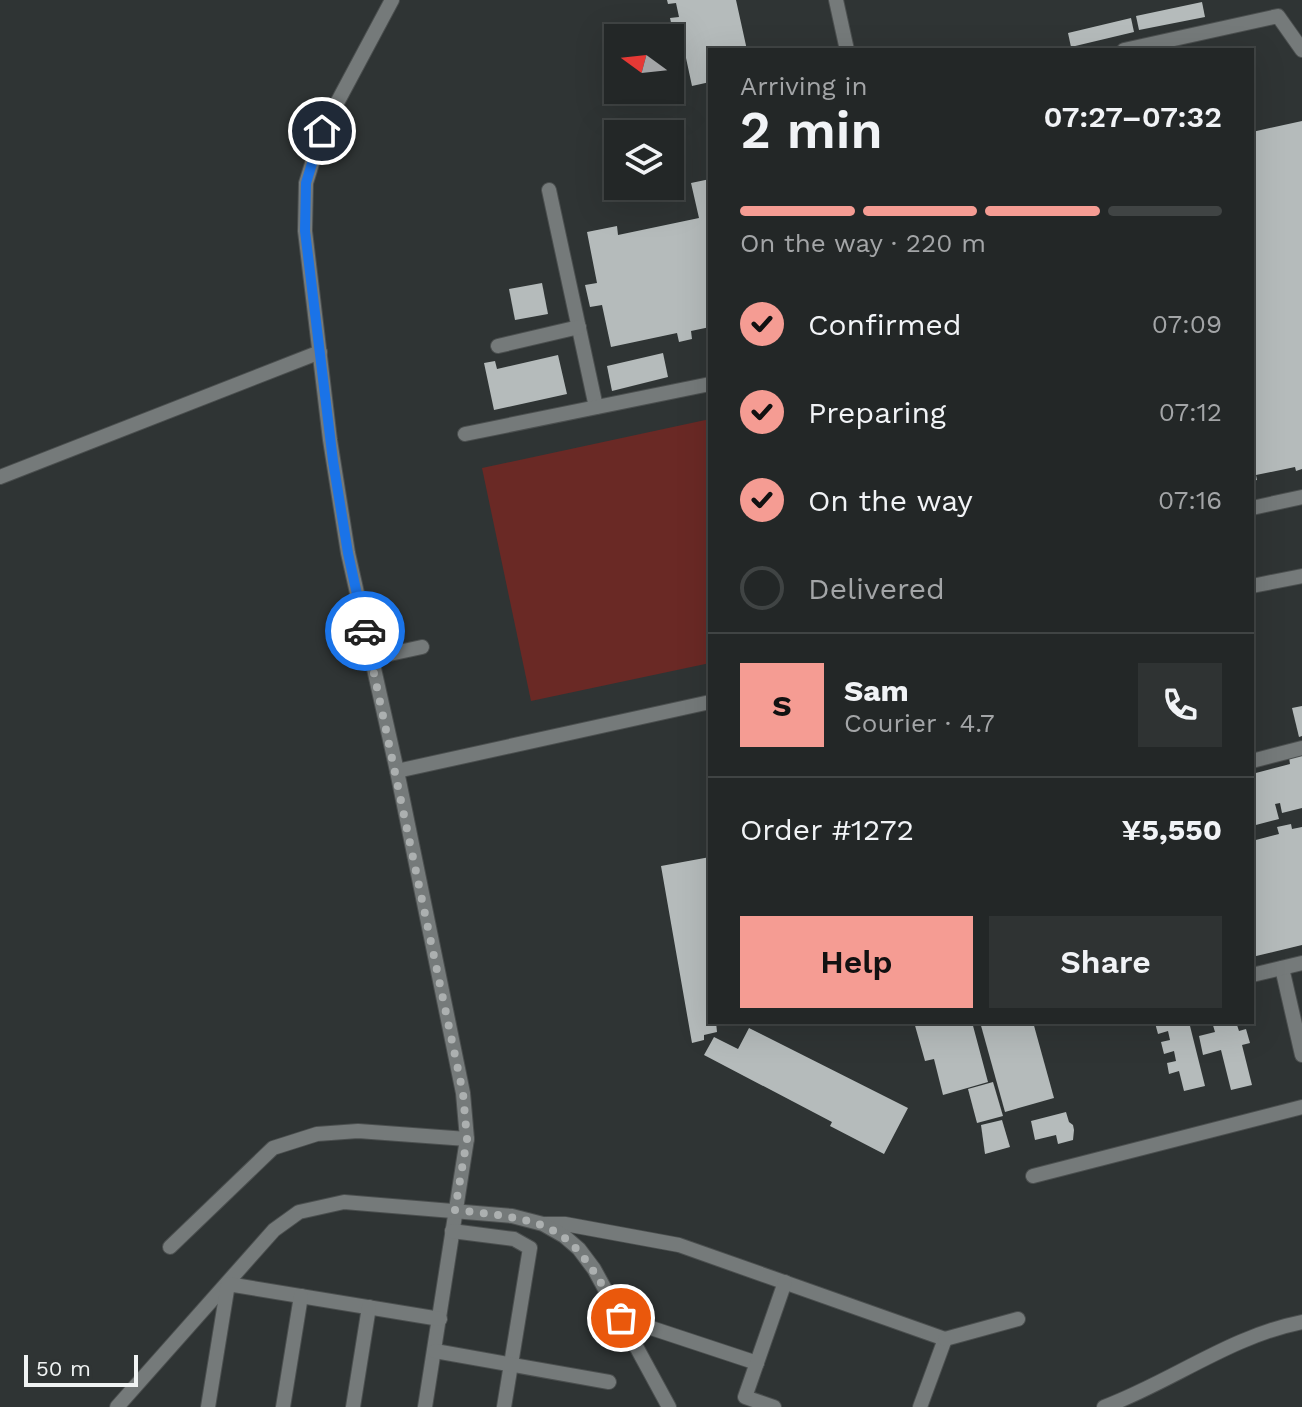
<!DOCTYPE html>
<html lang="en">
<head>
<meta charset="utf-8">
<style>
	body { margin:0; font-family:"Work Sans",sans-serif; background:#2f3333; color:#f1f3f6; height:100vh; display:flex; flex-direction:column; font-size:30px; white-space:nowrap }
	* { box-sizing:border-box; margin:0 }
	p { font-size:26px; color:#a3a5a7 }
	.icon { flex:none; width:44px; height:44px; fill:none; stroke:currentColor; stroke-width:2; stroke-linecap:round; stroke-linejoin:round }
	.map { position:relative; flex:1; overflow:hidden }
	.sheet { position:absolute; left:708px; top:48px; width:546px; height:976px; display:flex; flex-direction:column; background:#232727; border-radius:0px; box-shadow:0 8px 32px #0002,0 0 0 2px #404444 }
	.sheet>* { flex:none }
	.needle { width:52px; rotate:285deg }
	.buttons { position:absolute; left:604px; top:24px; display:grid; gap:16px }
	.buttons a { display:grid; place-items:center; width:80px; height:80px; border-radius:0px; background:#232727; box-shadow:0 8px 32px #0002,0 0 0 2px #404444; font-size:40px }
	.scale { position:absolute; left:24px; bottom:20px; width:114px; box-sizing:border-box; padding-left:8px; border:4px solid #f0f3f3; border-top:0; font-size:22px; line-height:28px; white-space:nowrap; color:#f0f3f3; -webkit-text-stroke:6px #2f3434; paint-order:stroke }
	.pin { position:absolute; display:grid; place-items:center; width:68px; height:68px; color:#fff; margin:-34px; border:4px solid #fff; border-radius:50%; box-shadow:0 2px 8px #0007 }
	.courier { position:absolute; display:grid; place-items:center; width:80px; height:80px; margin:-40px; border:6px solid #1a73e8; border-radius:50%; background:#fff; color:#222; box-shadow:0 2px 10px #0007 }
	.head em { font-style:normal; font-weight:600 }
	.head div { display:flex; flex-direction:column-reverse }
	.head { display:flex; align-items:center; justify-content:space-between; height:136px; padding:0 32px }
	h1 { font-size:52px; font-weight:600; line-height:60px }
	.bar { display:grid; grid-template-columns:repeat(4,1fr); gap:12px 8px; align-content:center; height:96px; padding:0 32px }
	.bar i { height:10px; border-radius:6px; background:#404444 }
	.bar .active { background:#f59c93 }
	.bar p { grid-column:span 4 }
	.line { display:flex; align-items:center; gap:20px; padding:0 32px; border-top:2px solid #404444 }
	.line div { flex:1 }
	.round { display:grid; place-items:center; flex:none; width:84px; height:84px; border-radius:0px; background:#2f3333 }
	ol { padding:0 32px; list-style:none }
	li { display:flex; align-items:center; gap:24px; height:88px }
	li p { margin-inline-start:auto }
	li .icon { padding:8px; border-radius:50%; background:#f59c93; color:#111; stroke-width:4 }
	li:last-child { color:#a3a5a7 }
	li i { width:44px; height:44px; border:4px solid #404444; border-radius:50% }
	.button { display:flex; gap:16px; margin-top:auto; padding:16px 32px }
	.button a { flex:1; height:92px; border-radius:0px; background:#f59c93; color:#111; font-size:32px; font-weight:600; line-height:92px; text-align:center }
	.button a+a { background:#2f3333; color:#f1f3f6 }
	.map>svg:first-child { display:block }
	.green { fill:#6a2925 }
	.building { fill:#b5bbbb }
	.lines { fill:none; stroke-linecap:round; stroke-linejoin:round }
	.minor-casing { stroke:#4b4f4f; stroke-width:16 }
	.minor { stroke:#757a7a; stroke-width:14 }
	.done { stroke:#acb0b0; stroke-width:8; stroke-dasharray:0 14.4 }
	.route { stroke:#1a73e8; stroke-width:10 }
</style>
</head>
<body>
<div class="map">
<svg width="1302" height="1407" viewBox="0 0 1302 1407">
	<rect width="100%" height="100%" fill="#2f3434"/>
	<!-- green -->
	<polygon class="green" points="710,419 710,663 531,701 482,468"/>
	<!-- building -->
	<g class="building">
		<polygon points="667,0 736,0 747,50 710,50 710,82 692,86 686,58 679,59 670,18 679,17 676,3 668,4"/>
		<polygon points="1202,2 1205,17 1139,30 1136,16"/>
		<polygon points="1131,18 1134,32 1071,47 1068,33"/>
		<polygon points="1302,121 1302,469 1296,471 1295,467 1256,475 1257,480 1252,481 1252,132"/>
		<polygon points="710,179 710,327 691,331 692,339 679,342 677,333 611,347 602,305 590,307 585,285 597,283 587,232 617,226 618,235 699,218 691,183"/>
		<polygon points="542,283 548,314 515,320 509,289"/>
		<polygon points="663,353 668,377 612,391 607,366"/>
		<polygon points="558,355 567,394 494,410 484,363 495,361 497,369"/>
		<polygon points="1302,706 1302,736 1299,737 1292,708"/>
		<polygon points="1302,754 1302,808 1282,813 1280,803 1275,804 1279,819 1252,826 1252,774 1290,764 1289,757"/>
		<polygon points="1291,824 1292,829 1302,827 1302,945 1252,957 1252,841 1279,834 1277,827"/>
		<polygon points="710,857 710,1022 716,1022 717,1032 704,1035 704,1040 692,1043 661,866"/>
		<polygon points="914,1022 972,1022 988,1082 943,1095 934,1059 925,1061"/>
		<polygon points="980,1022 1033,1022 1054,1098 1005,1112"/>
		<polygon points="1189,1022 1205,1086 1184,1091 1179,1071 1169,1074 1167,1063 1176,1061 1174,1051 1164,1054 1161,1042 1170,1040 1168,1031 1158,1034 1155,1023"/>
		<polygon points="1212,1022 1236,1022 1239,1031 1246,1029 1250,1043 1242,1045 1252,1085 1231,1090 1221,1050 1203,1055 1199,1036 1215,1032"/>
		<polygon points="749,1028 908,1108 884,1154 830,1126 832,1122 704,1055 714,1037 738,1049"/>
		<polygon points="993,1082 1003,1116 977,1123 968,1089"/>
		<polygon points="1066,1112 1069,1122 1073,1125 1074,1130 1073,1140 1058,1144 1056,1135 1035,1140 1031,1121"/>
		<polygon points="1002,1120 1010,1147 985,1154 981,1125"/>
	</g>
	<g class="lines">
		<defs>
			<g id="minor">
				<polyline points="392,0 322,131 306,183 305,231 330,440 348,553 397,771 463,1093 467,1139 425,1407"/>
				<polyline points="836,0 847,50"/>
				<polyline points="1124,50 1278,16 1302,50"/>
				<polyline points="549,190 596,407"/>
				<polyline points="498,346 579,327"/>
				<polyline points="465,434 710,384"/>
				<polyline points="0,477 320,352"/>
				<polyline points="1252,508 1302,497"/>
				<polyline points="1252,586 1302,576"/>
				<polyline points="371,658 422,647"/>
				<polyline points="1252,761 1302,748"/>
				<polyline points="397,771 710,702"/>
				<polyline points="1282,968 1302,1055"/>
				<polyline points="1252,975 1302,963"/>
				<polyline points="1033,1176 1302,1107"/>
				<polyline points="544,1224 565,1224 679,1245 945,1339 920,1407"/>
				<polyline points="452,1231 514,1239 530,1248 504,1407"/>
				<polyline points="170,1247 273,1148 317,1134 358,1131 467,1139"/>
				<polyline points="621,1318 757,1363"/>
				<polyline points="945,1339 1018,1319"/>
				<polyline points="435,1351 609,1382"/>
				<polyline points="117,1407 274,1230 299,1212 344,1202 512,1216 543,1224 564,1236 579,1249 594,1269 669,1407"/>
				<polyline points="208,1407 228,1284 440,1319"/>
				<polyline points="283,1407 301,1296"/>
				<polyline points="353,1407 369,1307"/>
				<polyline points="774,1407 745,1397 785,1282"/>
				<path d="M 1104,1407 C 1171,1382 1231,1336 1302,1322"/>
			</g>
		</defs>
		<!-- minor casing -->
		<use href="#minor" class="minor-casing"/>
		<!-- minor -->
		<use href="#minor" class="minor"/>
	</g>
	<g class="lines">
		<!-- done -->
		<path class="done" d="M 365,631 L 463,1093 L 467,1139 L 455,1210 C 559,1221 570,1225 621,1318"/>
		<!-- route -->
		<polyline class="route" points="322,131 306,183 305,231 333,461 348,553 365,631"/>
	</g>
</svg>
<div class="buttons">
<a><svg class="needle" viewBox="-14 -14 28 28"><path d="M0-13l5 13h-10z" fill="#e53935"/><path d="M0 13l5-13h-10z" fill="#a3a5a7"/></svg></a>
<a><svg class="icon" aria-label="layers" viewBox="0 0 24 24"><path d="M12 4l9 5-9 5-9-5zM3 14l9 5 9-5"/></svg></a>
</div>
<div class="scale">50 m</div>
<div class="pin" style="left:621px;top:1318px;background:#ea580c"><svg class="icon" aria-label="bag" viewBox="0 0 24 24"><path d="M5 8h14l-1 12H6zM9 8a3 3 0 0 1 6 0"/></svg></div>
<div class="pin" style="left:322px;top:131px;background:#1f2937"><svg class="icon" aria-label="home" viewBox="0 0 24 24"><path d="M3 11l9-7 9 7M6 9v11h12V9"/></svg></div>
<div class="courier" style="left:365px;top:631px"><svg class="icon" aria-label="car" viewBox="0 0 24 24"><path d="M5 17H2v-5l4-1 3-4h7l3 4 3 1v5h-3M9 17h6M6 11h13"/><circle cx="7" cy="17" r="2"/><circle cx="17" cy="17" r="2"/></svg></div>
<section class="sheet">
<div class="head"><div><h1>2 min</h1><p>Arriving in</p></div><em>07:27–07:32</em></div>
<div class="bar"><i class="active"></i><i class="active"></i><i class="active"></i><i></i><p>On the way · 220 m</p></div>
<ol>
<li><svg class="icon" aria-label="check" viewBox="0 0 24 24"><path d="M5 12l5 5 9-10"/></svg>Confirmed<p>07:09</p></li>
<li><svg class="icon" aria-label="check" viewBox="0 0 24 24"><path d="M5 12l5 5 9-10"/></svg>Preparing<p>07:12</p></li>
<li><svg class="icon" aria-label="check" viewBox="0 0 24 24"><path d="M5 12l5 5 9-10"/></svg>On the way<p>07:16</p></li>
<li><i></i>Delivered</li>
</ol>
<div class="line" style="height:144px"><b class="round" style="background:#f59c93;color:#111">S</b><div><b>Sam</b><p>Courier · 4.7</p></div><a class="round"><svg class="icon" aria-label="phone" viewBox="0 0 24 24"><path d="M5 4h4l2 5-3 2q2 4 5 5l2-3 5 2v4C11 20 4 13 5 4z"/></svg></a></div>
<div class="line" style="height:104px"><div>Order #1272</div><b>¥5,550</b></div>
<div class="button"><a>Help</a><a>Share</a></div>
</section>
</div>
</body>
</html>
